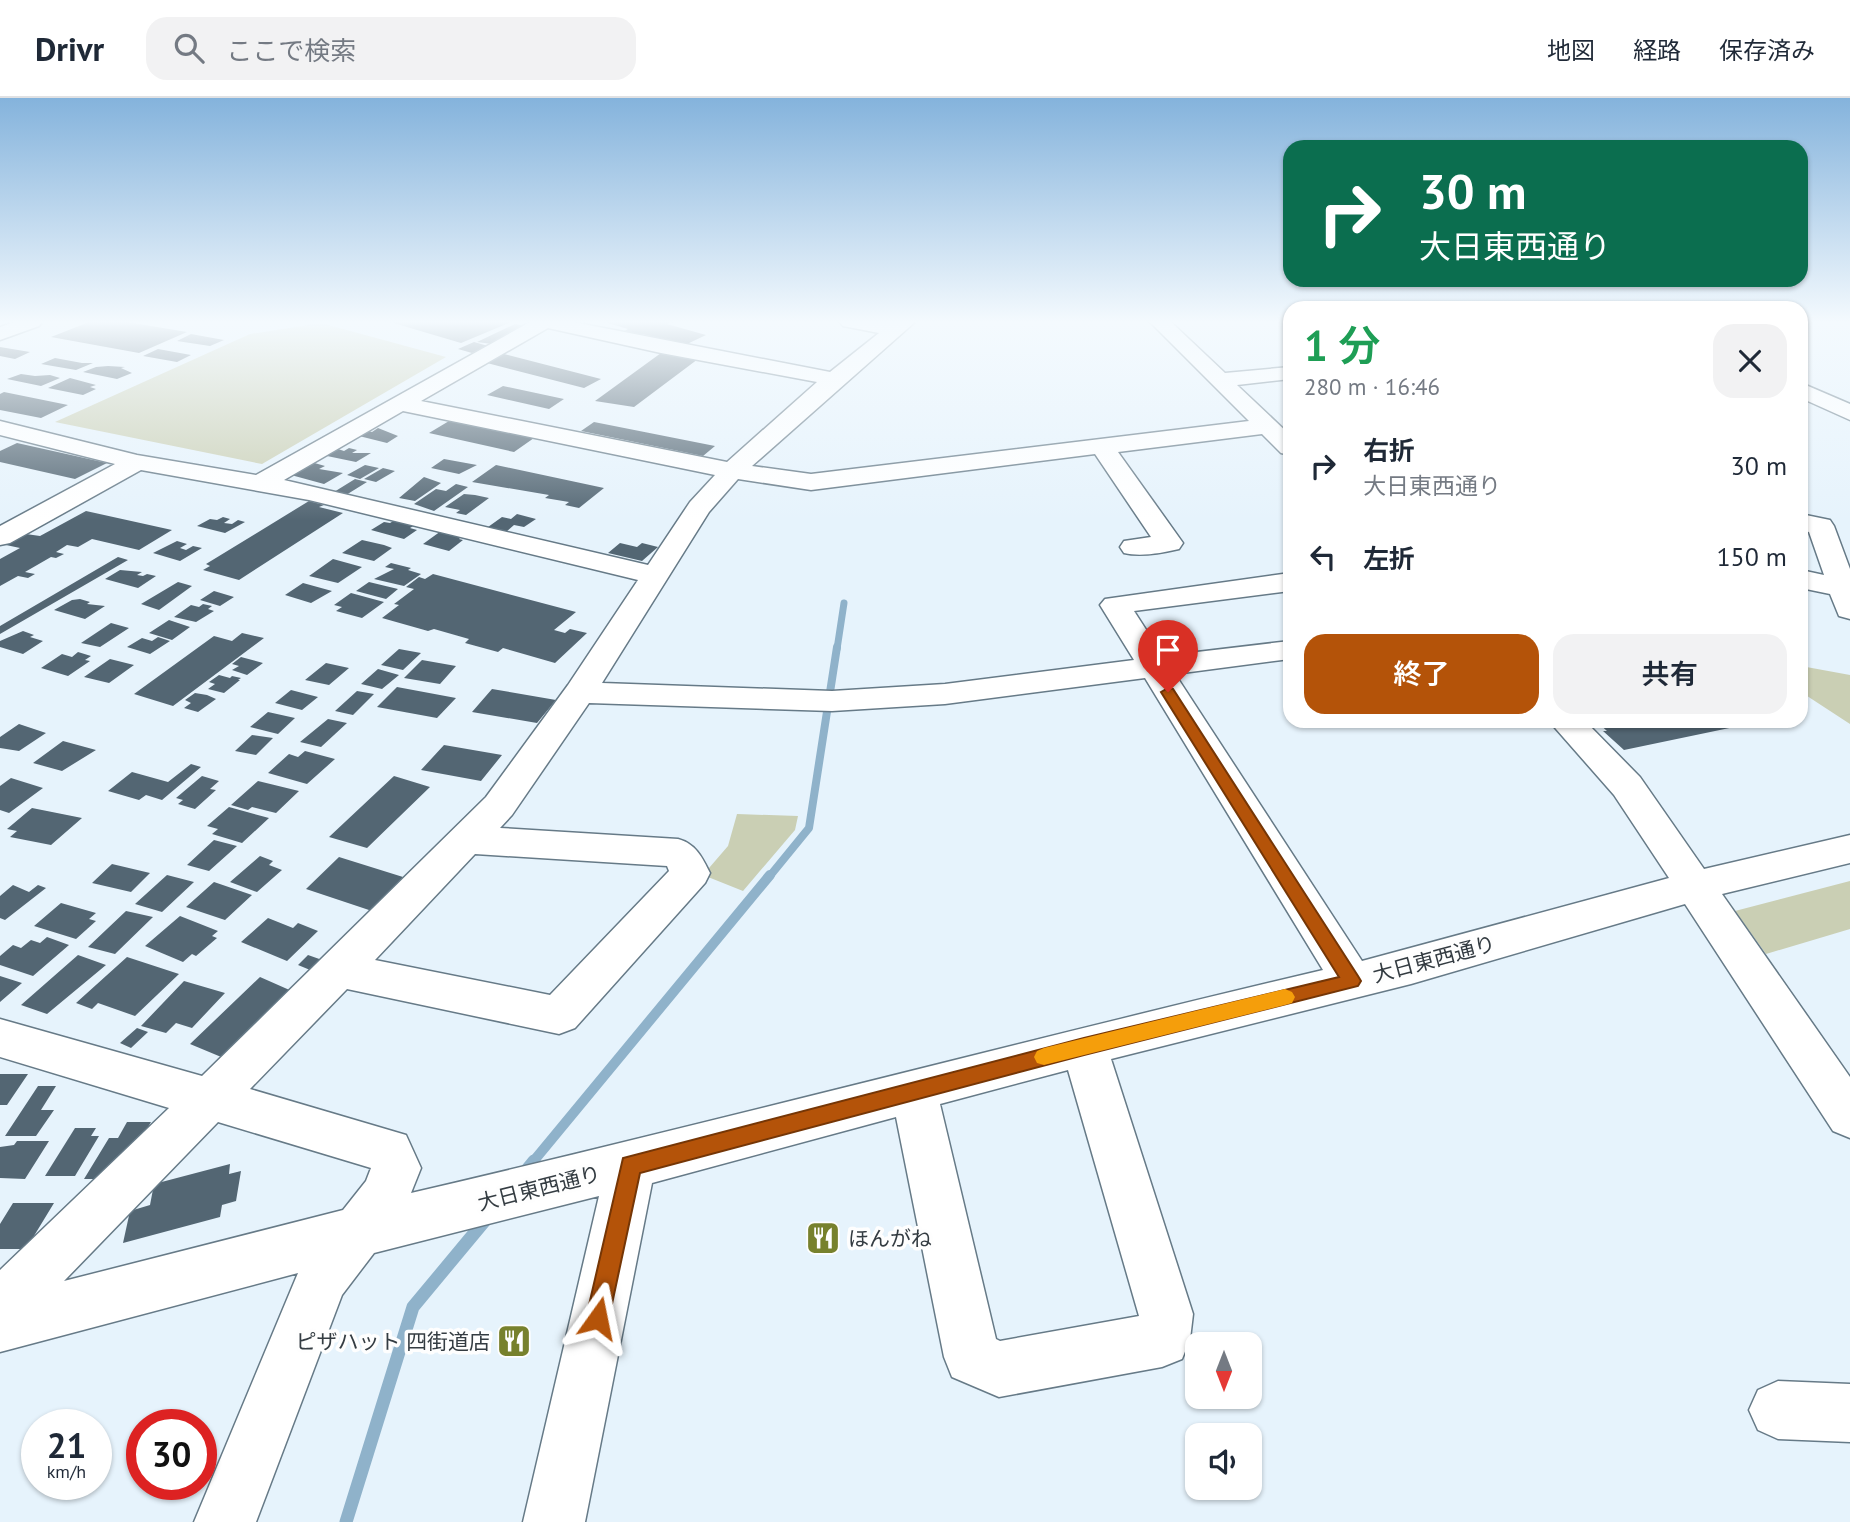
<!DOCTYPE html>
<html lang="ja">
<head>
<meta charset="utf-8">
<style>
  :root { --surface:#fff; --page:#f2f2f3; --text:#1f2937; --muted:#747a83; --line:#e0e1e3; --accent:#b45309 }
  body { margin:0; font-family:"PT Sans","Noto Sans JP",sans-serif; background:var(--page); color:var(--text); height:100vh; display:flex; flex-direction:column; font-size:26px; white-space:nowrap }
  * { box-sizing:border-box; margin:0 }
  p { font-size:23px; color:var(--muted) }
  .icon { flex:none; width:38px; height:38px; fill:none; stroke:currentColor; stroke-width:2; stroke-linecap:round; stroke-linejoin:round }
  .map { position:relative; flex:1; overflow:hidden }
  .drawer { position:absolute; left:1283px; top:203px; width:525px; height:427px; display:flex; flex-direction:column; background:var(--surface); border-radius:21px; box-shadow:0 2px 5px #0004 }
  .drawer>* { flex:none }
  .top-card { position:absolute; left:1283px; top:42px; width:525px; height:147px; border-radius:21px; box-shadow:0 2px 5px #0004; background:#0b6e4f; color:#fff; overflow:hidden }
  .needle { width:46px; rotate:180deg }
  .buttons { position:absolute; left:1185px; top:1234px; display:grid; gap:14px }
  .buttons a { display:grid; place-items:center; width:77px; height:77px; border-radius:14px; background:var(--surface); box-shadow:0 2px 5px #0004; font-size:35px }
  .speed { position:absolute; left:21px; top:1311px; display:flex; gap:14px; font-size:35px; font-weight:700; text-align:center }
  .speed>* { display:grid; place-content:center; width:91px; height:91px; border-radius:50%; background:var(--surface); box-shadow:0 2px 5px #0004; line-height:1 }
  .speed small { font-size:18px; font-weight:400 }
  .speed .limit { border:10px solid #d22; background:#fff; color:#111 }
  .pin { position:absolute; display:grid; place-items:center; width:60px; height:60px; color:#fff; margin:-72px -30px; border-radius:50% 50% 50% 0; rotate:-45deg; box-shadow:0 0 7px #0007 }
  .pin .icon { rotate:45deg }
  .me { position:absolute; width:77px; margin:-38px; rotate:12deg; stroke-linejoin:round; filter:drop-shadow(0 0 5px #0008) }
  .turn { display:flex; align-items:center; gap:24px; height:147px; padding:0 21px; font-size:32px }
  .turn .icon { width:91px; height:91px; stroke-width:2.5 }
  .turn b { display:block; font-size:49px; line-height:60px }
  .round { display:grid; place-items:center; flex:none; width:74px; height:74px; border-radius:21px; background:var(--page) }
  .headline { display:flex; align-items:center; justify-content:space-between; height:119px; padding:0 21px }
  h1 { font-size:42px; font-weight:600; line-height:52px; color:#1e9e55 }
  .action { display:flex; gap:14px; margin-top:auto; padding:14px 21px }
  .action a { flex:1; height:80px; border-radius:21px; background:var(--accent); color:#fff; font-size:28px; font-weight:600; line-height:80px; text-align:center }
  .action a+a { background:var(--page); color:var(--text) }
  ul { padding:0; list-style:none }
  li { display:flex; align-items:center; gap:21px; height:91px; padding:0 21px }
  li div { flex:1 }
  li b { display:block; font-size:26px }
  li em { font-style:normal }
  header { display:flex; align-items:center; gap:42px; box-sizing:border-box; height:98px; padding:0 35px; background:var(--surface); border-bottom:2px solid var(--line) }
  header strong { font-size:33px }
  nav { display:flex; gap:38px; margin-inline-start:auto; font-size:24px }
  .search { width:490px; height:63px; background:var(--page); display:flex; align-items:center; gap:18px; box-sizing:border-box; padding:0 24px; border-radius:21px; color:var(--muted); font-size:26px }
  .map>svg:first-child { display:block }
</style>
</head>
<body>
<header>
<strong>Drivr</strong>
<div class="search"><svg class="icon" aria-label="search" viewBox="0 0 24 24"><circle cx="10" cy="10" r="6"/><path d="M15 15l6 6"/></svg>ここで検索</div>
<nav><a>地図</a><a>経路</a><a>保存済み</a></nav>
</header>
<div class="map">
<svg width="1850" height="1424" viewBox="0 0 1850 1424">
  <rect width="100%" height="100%" fill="#e6f3fc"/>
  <!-- green -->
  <path fill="#cacfb4" d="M321,225l125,34 -184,107 -207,-42 195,-88z
    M1801,568l49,9v49l-49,-32z
    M737,716l61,2 -3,14 -52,61 -40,-16 25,-29z
    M1850,783v48l-84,25 -31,-43z"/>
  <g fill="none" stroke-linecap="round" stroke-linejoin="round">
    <!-- stream-far3 -->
    <path stroke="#8fb2ca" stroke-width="7" d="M837,551l7,-46"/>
    <!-- stream-far2 -->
    <path stroke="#8fb2ca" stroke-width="8" d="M769,779l40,-49 28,-181"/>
    <!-- stream-far1 -->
    <path stroke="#8fb2ca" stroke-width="10" d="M532,1065l238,-288"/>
    <!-- stream -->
    <path stroke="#8fb2ca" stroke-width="13" d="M525,1074l9,-11
      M346,1424l67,-215 74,-89"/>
  </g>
  <!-- building -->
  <path fill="#536673" d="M89,224h38l60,10 -48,21 -88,-16z
    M390,224h121l-50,21z
    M604,224h69l-6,2 39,11 -21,10 -43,-11 -6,3 -15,-4 7,-4z
    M515,226l11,2 -34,18 -15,-2z
    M191,236l33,6 -14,6 -33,-5z
    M474,244l14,4 -16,7 -14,-4z
    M0,249l30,5 -15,7 -15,-3z
    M158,251l33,6 -14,7 -34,-6z
    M661,255l37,6 -64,48 -39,-6z
    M504,256l97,25 -17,9 -97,-25z
    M55,260l27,5h11l-17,7 -35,-6z
    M108,268l17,1 -4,1 11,5 -15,6 -34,-7 13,-5z
    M21,276l14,2 15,-1 10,3 -19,8 -34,-7z
    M70,280l26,7 -6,2 6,2 -13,6 -35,-7z
    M503,288l61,13 -15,10 -62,-14z
    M4,294l64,13 -27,13 -41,-8v-16z
    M449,323l85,17 -20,14 -85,-19z
    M594,324l121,24 -12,10 -122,-25z
    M378,330l20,8 -11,7 -32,-8 10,-5 7,2z
    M17,345l90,20 -32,16 -75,-17v-11z
    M349,350l8,2 -5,3h19l-15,9 -29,-6 11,-7 6,2z
    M444,361l33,6 -18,9 -28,-6z
    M311,364l14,4 -6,3 24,4 -19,11 -33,-9z
    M365,367l14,3 -19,11 -13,-4z
    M496,367l108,23 -25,20 -14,-3 4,-3 -24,-4 4,-3 -77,-13z
    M383,370l12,3 -19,11 -12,-3z
    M424,379l17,6 -26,18 -16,-3z
    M355,381l12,3 -21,13 -12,-3z
    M456,386l12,3 -34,24 -20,-7 22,-15 10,2z
    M464,396l11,1 14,3 -23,17 -10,-2 4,-3 -15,-3z
    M309,403l15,4 -5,2 24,6 -104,67 -36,-10 7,-4 -4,-2z
    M86,413l86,19 -33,20 -47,-11 -14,8 -11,-2 -11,7 8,2 -8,4 -5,-1 -26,15 10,2 -7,4 -10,-2 -18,10v-27l20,-11 -14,-3 20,-11 14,2z
    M517,416l19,5 -12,8 -10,-2 -8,7 -18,-5 14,-10 9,2z
    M223,419l7,2 -6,4 8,1 6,-4 7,2 -20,11 -28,-7 13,-7 7,1z
    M395,422l20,5 -5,3 7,2 -13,9 -33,-9 13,-8 6,1z
    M441,433l21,5 -3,3 4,1 -14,11 -26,-7z
    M362,442l22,5 8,3 -18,13 -32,-8z
    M177,443l10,3 -7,4 6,2 7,-4 9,2 -22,13 -27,-8z
    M620,445l17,4 5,-4 16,4 -16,14 -34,-8z
    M118,459l10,3 -128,74v-8z
    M333,461l29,8 -24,16 -29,-7z
    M391,465l20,5 -3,2 13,4 -17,12 -30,-7 20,-10 -9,-2z
    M120,472l22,2 -5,3 6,1 4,-2 9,2 -18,12 -33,-9z
    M433,476l143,38 -22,18 11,3 5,-4 17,4 -32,30 -52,-15 -5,4 -33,-9 4,-4 -35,-10 -6,2 -46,-13 17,-13 -5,-1 20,-15 -8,-2 13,-10 6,2z
    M178,484l14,4 -33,24 -18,-6z
    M369,484l29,7 -12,10 -30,-8z
    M303,485l29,8 -21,12 -26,-8z
    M214,493l20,6 -14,9 -20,-6z
    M351,495l33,9 -22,16 -26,-7 6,-4 -8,-2z
    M80,501l10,3 -3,2 18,2 -20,13 -31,-9 18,-10z
    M203,506l9,2 -4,3 6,2 -18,11 -22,-5 17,-12 8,2z
    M169,522l21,7 -18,13 -23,-7z
    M111,525l18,5 -29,19 -19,-4z
    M23,533l11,4 -4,2 13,4 -20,13 -23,-7v-6z
    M242,535l22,5 -91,68 -39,-12 80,-58 18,5z
    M158,539l12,4 -20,13 -23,-7 15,-9 10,3z
    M399,551l22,4 -18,17 -22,-5z
    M78,554l13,4 -6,4 5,1 -22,15 -27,-8 21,-14 10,3z
    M241,559l22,6 -16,12 -15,-5 7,-4 -7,-2z
    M110,561l24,6 -25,18 -25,-6z
    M422,562l34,6 -16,18 -36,-6z
    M326,565l23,5 -20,17 -24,-5z
    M378,571l21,6 -17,14 -21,-5z
    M219,577l11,3 2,-2 9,2 -3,2h2l-16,13 -16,-4 7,-5 -6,-2z
    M397,589l59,11 -19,20 -60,-11z
    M492,591l64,11 -19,23 -65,-11z
    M291,592l27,7 -16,13 -27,-7z
    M357,593l17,3 -21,21 -18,-4z
    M195,595l12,2 9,4 -18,13 -14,-4 7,-5 -6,-3z
    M268,614l27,6 -17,16 -28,-7z
    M328,621l19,4 -26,24 -21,-5z
    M1596,623h136l7,5 -115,24 -21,-19h4z
    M19,626l27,9 -27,18 -19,-3v-11z
    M252,637l21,3 -17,17 -21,-4z
    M63,643l33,9 -34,21 -29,-8z
    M444,647l58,10 -21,26 -60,-11z
    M305,653l30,8 -28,25 -39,-11 21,-19 9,3z
    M191,666l10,3 -39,33 -16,-5 -7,5 -31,-9 24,-19 36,10z
    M202,678l17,5 -9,8 6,1 -21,19 -17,-5 5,-4 -7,-2z
    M394,678l36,11 -63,61 -38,-11z
    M11,680l32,10 -34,25 -9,-3v-24z
    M258,683l41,10 -23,22 -24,-6 -4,3 -17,-5z
    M229,709l40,11 -27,25 -30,-9 6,-5 -11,-3z
    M32,710l50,10 -31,27 -41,-8 7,-6 -10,-2z
    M214,742l23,6 -28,25 -22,-6z
    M260,758l13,5 -4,4 13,5 -25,22 -27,-10z
    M339,759l64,20 -31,34 -66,-22z
    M112,766l38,9 -19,19 -39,-9z
    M167,777l27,7 -32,30 -27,-8z
    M214,784l38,13 -27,25 -39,-13z
    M13,787l16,7 9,-7 8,3 -41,32 -5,-2v-22z
    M61,805l35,10 -7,6 7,2 -20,18 -42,-13z
    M126,813l27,6 -38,37 -27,-7z
    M180,818l38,15 -6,5 5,2 -21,18 -4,-2 -9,8 -38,-16z
    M268,820l25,10 5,-5 20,8 -31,30 -46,-19z
    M47,839l22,8 -36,31 -33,-11v-9l13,-11 8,3 10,-8 9,3z
    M78,857l28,10 -59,49 -26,-9z
    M308,857l17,6 -10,11 -17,-7z
    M127,859l52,17 -44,42 -37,-13 -6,6 -16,-6z
    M0,878l22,7 -22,19z
    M260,879l34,15 -68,67 -36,-15z
    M184,883l41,12 -33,35 -16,-5 -10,10 -25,-7z
    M137,930l11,4 -17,16 -11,-5z
    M0,976h28l-21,31h-7z
    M38,988h18l-15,24h13l-18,26h-31z
    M127,1024h24l-21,36 -21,21h-25l25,-41h9z
    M75,1030h21l-5,8h8l-24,40h-30z
    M17,1043h32l-24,38 -25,-1v-31l14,-2z
    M230,1066l-1,10 12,-3 -5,30 -14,4 -2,12 -97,26 7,-32 20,-6 4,-21z
    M13,1105h41l-28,46h-26v-25z"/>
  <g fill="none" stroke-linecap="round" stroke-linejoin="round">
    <!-- minor casing -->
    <g stroke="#667a87" stroke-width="3">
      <path id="minor" d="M15,224h27l-3,4 -39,14v-13z
        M530,224h43l257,50 49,-39 -36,-7 -3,-4h75l-163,144 59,8 438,-53 -99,-99h21l54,51 65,-6v12l-53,6 53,50v20l-9,-2 -19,-19 -144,18 65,91 -4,6c-17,4 -38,8 -55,4l-4,-6 4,-6 27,-4 -56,-83 -284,36 -73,-11 -29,33 -107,171 230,8 113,-7 189,-24 -34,-55 5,-6 185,-26v18l-156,20 29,45 127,-15v18l-115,15 187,287 307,-83 -55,-83 -65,-74h36l55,56 64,92 146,-34v28l-128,31 128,183v61l-17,-7 -148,-227 -274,80 -300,75 82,255 -3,25 -8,20 -20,8 -163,30 -47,-20 -8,-20 -48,-240 -244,66 -67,339h-62l76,-326 -225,57 -32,42 -86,227h-62l104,-249 -298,79v-82l169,-162 -169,-51v-38l202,57 284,-279 82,-112 70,-105 -329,-80 -168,-30 -131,73 -10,2v-19l115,-62 -115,-29v-14l137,34 119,20zM548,230l113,25 156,29 -90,80 -306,-61zM403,313l312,64 -25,27 -42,63 -364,-85zM1145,580l178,292c-305,72 -607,152 -912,223l10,-25 -15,-33 -156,-46 97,-100 212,45 16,-6 130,-145 5,-10c-8,-16 -14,-29 -32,-34l-178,-11 12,-13 77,-112 243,8 113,-7zM475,756l192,12 2,5 -119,124 -175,-35zM1068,972l71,246 -139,25 -4,-2 -56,-235zM218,1024l153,46 -5,13 -23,29 -279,71z
        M1801,285l49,21v16l-49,-22z
        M1801,416l29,6 4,6 16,43v50l-11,-3 -9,-22 -29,-6v-18l23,5 -15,-43 -8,-2z
        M1778,1283l72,3v58l-72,-3 -20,-9 -9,-20 9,-20z"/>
    </g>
    <!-- minor -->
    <use href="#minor" fill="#fff" fill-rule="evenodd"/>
  </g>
  <!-- sky -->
  <linearGradient id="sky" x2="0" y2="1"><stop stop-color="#84b3dc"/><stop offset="0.53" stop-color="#f4fafe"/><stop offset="1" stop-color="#f4fafe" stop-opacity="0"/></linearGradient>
  <rect width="1850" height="423" fill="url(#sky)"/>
  <!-- route -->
  <path fill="#b45309" stroke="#753606" stroke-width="2" d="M1168,590l5,1 185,287 3,5 -3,5 -274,69 -444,118 -31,145 -3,9 -8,3 -9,-3 -3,-9 37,-160 461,-120 255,-61 -178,-285z"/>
  <!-- slow -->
  <path fill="#f59e0b" d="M1285,891l7,3 3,5 -3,6 -7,2 -241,60 -7,-2 -3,-6 3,-6 7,-3z"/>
  <!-- icons -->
  <defs>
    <g id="restaurant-square" transform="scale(1.75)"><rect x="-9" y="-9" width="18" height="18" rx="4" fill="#77812d" stroke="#fefefe"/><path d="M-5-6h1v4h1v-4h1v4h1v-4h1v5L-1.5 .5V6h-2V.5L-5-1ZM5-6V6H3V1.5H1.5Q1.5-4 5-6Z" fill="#fff"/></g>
  </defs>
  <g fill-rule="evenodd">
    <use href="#restaurant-square" x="823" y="1140"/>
    <use href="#restaurant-square" x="514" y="1243"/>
  </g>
  <g text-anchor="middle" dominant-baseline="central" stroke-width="7" stroke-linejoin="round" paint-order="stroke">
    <!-- near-street labels -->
    <g font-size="21" fill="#343c42" stroke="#fefefe">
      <text transform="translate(1434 861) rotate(-15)">大日東西通り</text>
      <text transform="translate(539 1090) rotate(-14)">大日東西通り</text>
    </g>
    <!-- near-poi labels -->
    <g font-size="21" fill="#343c42" stroke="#fefefe" text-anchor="start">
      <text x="848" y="1140">ほんがね</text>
      <text x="490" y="1243" text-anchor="end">ピザハット 四街道店</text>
    </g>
  </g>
</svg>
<div class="buttons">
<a><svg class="needle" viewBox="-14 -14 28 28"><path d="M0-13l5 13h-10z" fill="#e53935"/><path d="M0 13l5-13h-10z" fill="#747a83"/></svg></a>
<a><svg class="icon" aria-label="sound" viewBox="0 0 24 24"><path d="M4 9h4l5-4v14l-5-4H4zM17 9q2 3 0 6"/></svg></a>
</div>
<div class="speed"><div>21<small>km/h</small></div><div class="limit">30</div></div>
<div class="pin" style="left:1168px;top:594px;background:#d93025"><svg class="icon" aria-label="arrive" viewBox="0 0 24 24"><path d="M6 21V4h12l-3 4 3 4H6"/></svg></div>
<svg class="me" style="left:598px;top:1220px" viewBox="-20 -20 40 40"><path d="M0-17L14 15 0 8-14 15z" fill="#b45309" stroke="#fff" stroke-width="4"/></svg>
<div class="top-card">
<div class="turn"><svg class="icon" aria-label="right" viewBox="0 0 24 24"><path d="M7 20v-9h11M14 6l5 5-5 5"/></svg><div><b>30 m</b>大日東西通り</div></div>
</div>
<section class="drawer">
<div class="headline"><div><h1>1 分</h1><p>280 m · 16:46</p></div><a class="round"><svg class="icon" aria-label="close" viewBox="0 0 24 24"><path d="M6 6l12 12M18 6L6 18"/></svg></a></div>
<ul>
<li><svg class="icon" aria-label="right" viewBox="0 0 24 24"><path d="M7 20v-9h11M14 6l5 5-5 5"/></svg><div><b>右折</b><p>大日東西通り</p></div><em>30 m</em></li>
<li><svg class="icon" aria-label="left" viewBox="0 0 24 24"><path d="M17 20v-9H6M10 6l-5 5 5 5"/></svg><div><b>左折</b></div><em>150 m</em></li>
</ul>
<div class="action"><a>終了</a><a>共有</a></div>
</section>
</div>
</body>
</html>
